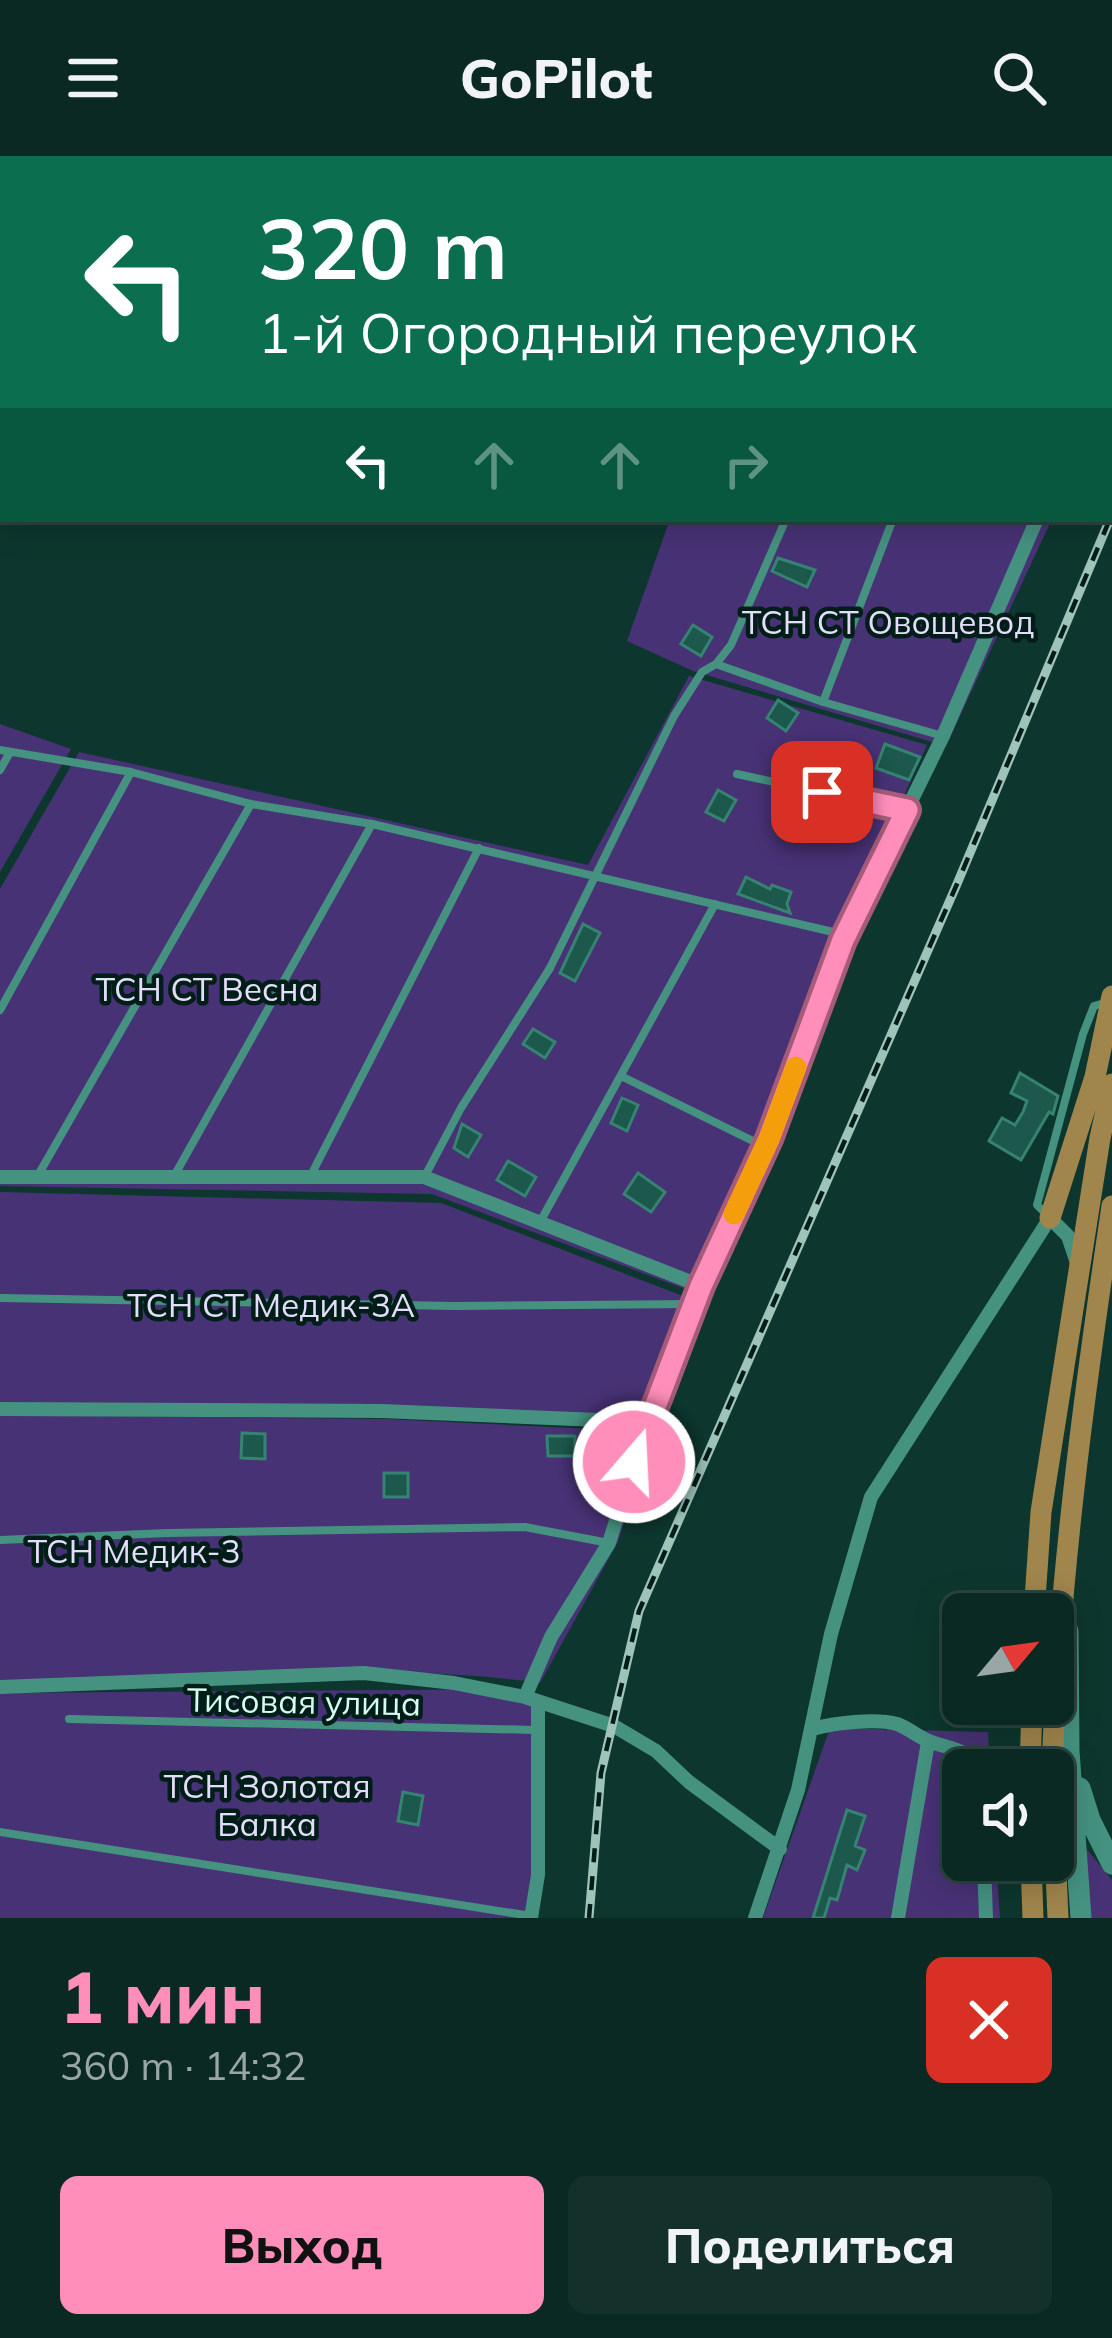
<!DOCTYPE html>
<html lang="ru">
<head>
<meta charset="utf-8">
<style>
  :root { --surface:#0a2922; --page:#13312a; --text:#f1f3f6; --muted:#99a6a5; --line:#2a4540; --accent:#ff8eba }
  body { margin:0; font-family:Mulish,sans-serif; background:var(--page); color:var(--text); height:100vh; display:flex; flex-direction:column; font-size:45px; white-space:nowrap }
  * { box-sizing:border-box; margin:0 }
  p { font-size:39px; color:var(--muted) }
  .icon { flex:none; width:66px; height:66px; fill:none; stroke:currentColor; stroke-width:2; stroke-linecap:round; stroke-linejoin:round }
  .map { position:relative; height:1762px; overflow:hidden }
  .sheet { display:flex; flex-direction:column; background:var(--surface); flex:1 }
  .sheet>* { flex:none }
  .hud { position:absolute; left:0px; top:0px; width:1113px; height:366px; box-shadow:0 6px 30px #0003,0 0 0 3px var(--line); background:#0b6e4f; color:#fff; overflow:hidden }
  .needle { width:78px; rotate:61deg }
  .tools { position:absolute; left:942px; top:1437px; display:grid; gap:24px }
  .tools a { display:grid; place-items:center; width:132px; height:132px; border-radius:18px; background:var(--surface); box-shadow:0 6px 30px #0003,0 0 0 3px var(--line); font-size:60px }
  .pin { position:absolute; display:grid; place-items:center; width:102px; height:102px; color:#fff; margin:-51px; border-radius:24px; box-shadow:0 6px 18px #0006 }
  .me { position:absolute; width:132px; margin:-66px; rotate:19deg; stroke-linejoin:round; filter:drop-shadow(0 0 9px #0008) }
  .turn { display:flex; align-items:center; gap:42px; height:252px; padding:0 60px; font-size:54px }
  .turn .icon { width:156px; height:156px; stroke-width:2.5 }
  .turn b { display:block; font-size:84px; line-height:102px }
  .lanes { display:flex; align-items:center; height:114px; padding:0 60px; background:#0003; justify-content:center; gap:60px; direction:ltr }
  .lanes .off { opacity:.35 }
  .round { display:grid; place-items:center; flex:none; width:126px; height:126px; border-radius:18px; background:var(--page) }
  .head { display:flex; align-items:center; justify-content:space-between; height:204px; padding:0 60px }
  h1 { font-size:72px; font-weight:800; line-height:90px; color:var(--accent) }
  .primary-button { display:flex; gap:24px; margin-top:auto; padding:24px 60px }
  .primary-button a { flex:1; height:138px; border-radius:18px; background:var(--accent); color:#111; font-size:48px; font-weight:800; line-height:138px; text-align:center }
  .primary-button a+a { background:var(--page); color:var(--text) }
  header { display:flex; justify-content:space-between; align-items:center; height:156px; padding:0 60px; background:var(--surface); font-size:54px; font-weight:800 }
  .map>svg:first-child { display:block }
</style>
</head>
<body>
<header><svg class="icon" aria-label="menu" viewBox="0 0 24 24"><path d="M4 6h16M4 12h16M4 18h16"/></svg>GoPilot<svg class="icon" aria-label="search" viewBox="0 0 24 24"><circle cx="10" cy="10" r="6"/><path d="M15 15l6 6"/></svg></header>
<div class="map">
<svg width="1112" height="1762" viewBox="0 0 1112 1762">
  <rect width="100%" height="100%" fill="#0d372e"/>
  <!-- green -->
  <path fill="#483276" d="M811,0h301l-2,229v-226h-300z
    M670,363h382l-106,227 -253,-75 -66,-30z
    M689,520l238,69 -93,204 -77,205 -64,138 -261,-98 -432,-8v-297l79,-137 509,113z
    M0,568l71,25 -71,123z
    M0,1036l441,11 260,100 -47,119 -654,-19z
    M0,1259l386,4 266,13 -34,110 -78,141c-172,-24 -366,-3 -540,4z
    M535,1533l-4,229h-531v-225z
    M830,1572l158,4 2,38h-27v90h33l4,58h-237z
    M1081,1686l31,38v38h-24z"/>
  <!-- building -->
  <path fill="#1c584b" stroke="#358371" stroke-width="3" d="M778,402l37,12 -8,17 -35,-16z
    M693,469l19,12 -11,19 -20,-12z
    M778,544l20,13 -12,18 -19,-13z
    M885,588l35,13 -11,23 -33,-12z
    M718,634l18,10 -12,21 -18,-9z
    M746,721l24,12 2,-4 19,7 -4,12 3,9 -52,-19z
    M583,768l17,9 -25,48 -15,-8z
    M533,873l22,13 -10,16 -22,-14z
    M1020,917l38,23 -5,18 -4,-2 -28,48 -32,-19 13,-23 13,7 8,-13 4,-11 -16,-8z
    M622,942l16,7 -11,26 -16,-8z
    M462,968l19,11 -13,22 -14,-9z
    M508,1005l28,16 -11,19 -28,-16z
    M638,1017l27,19 -14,20 -27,-18z
    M242,1277l23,1v25l-24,-1z
    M547,1280h28v20h-27z
    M384,1317h24v24h-24z
    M403,1636l20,4 -5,29 -20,-4z
    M847,1654l18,6 -10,30 10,4 -8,20 -10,-5 -10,35 -7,-2 -6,20h-11z"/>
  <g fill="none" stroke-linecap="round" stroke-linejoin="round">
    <!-- service -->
    <path stroke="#459280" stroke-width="8" d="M926,3l1,-3
      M1035,3l1,-3
      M1110,23l2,-1
      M716,508l107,38 120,34
      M823,546l70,-183
      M0,594l131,22 120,32 121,20 474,111
      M0,614l9,-16
      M737,618l168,36
      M0,854l131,-238
      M621,920l144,71
      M425,1020l36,-68 89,-140 124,-252 28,-44 14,-8 15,-19 55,-126
      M37,1021l214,-373
      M310,1021l169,-329
      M173,1022l199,-354
      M1046,1058l-9,-9 46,-171 11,-28 10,-3
      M539,1068l176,-320
      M0,1142l455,8 239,-2
      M0,1384l168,-7 357,-6 84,16
      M69,1563l467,11
      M0,1676l531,84"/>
    <!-- minor -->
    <path stroke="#459280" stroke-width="14" d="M1110,193l2,-5
      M0,1021h424l277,109
      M0,1253l381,2 266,11
      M0,1531l364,-14 90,10 71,14 89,29 42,25 33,31 91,67
      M525,1541l26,-60 58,-94 38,-121 54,-136 68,-147 74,-199 100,-204 94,-217
      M812,1573c22,-6 64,-11 85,-5 12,4 22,14 34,18 20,7 38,7 47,28
      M984,1704l2,58
      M531,1762l7,-43v-173
      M755,1762l43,-128 33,-156 40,-137 179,-279 18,18 9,27
      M898,1762l30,-176"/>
    <!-- secondary -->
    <path stroke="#459280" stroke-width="21" d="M1068,1475l1,120 12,167
      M1080,1632l10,32 22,44"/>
    <!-- primary -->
    <path stroke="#a0854c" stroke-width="21" d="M1050,1062l45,-141 17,-81
      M1034,1458l7,-102 59,-374 12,-54
      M1030,1614l2,-66
      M1052,1614c7,-190 32,-376 60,-564
      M1053,1646l5,116
      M1031,1704l2,58"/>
    <!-- rail casing -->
    <g stroke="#9ec4ba" stroke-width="9">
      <path id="rail" d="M589,1762l12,-145 38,-162 318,-727 155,-370"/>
    </g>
    <!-- rail -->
    <use href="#rail" stroke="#001d17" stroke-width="4.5" stroke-dasharray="14" stroke-linecap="butt"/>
  </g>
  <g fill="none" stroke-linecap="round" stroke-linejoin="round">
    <!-- route casing -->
    <g stroke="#a65c79" stroke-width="30">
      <path id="route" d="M634,1306l67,-176 68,-147 74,-199 64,-130 -85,-18"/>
    </g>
    <!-- route -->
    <use href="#route" stroke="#ff8eba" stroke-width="21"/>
    <!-- slow -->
    <path stroke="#f59e0b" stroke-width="21" d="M734,1058l35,-75 27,-72"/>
  </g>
  <g text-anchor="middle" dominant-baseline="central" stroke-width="9" stroke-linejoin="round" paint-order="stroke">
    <!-- park labels -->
    <g font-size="33" fill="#e3ddfa" stroke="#001d17">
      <text x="888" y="465">ТСН СТ Овощевод</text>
      <text x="207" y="832">ТСН СТ Весна</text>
      <text x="271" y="1148">ТСН СТ Медик-3А</text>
      <text x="134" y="1394">ТСН Медик-3</text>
      <text x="267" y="1629">ТСН Золотая<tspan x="267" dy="38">Балка</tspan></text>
    </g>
    <!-- street labels -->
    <g font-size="33" fill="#d6fbf0" stroke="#001d17">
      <text transform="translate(304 1545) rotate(1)">Тисовая улица</text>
    </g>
  </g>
</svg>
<div class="tools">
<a><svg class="needle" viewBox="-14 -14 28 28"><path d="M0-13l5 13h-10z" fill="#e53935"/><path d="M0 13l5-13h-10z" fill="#99a6a5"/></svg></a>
<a><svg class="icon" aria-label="sound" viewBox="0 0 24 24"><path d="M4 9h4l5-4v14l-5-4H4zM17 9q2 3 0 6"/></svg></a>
</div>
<div class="pin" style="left:822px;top:636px;background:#d93025"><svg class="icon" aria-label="arrive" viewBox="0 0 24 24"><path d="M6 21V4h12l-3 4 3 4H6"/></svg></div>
<svg class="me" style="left:634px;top:1306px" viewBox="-20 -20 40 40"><circle r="17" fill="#ff8eba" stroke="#fff" stroke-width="3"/><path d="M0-11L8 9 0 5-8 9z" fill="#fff"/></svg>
<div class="hud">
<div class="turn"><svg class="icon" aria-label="left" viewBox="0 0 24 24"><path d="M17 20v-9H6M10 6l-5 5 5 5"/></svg><div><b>320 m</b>1-й Огородный переулок</div></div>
<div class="lanes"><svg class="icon" aria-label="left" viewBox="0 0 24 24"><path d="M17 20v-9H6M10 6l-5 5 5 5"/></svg><svg class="icon off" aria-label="ahead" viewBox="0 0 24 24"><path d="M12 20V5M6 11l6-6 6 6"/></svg><svg class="icon off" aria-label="ahead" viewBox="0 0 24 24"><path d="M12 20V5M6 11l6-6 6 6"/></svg><svg class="icon off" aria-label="right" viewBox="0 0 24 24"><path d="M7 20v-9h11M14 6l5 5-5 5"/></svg></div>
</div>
</div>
<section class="sheet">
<div class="head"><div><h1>1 мин</h1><p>360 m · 14:32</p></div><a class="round" style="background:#d93025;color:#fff"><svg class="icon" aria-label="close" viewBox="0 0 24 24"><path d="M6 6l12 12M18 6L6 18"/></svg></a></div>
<div class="primary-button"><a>Выход</a><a>Поделиться</a></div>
</section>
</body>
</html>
